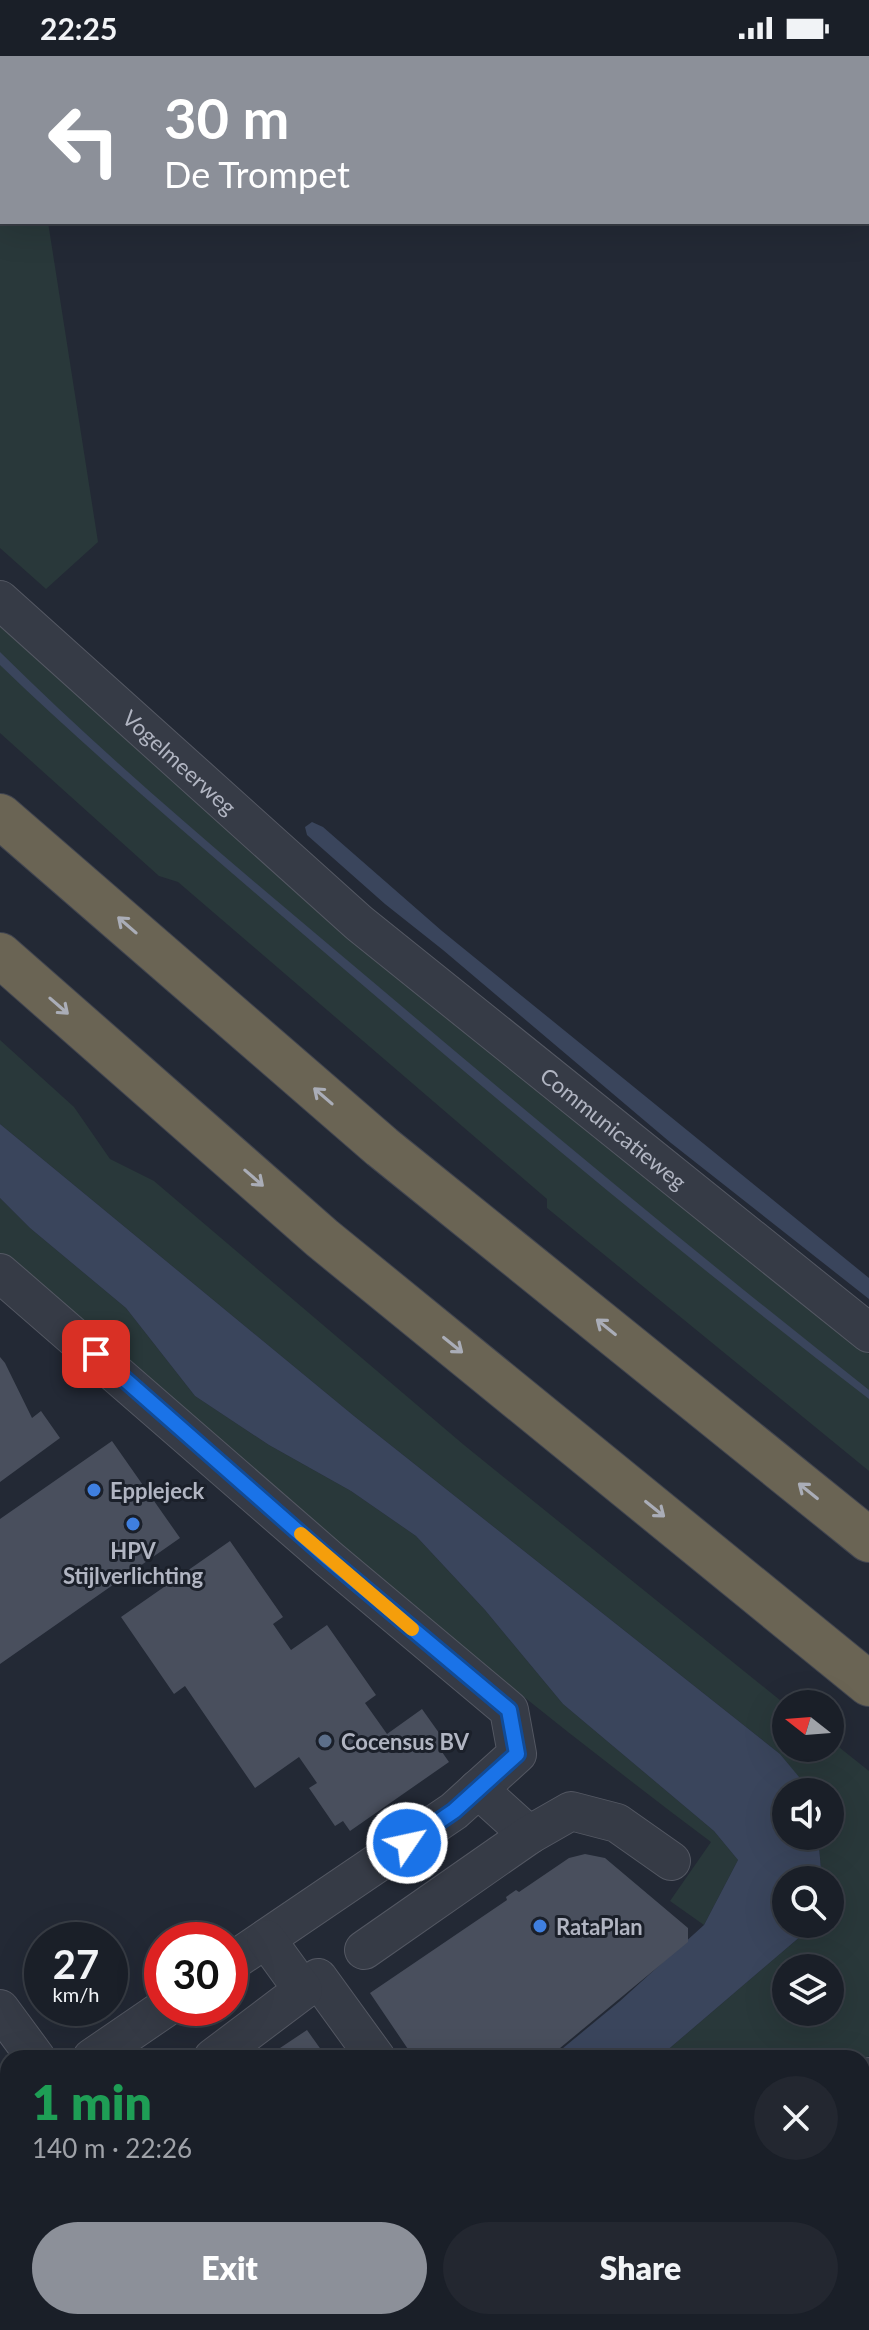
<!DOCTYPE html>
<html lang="en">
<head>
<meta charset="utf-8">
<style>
  :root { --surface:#1a1f28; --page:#232730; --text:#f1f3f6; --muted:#9fa2a8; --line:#383d45; --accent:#8c9099 }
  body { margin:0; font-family:Lato,sans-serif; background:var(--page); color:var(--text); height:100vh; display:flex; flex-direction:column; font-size:30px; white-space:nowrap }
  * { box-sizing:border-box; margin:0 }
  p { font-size:26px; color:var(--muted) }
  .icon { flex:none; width:44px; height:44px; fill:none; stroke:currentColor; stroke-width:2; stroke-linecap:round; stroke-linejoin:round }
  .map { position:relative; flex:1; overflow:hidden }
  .details { position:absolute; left:0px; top:1994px; width:870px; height:280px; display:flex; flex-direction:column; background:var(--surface); border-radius:24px 24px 0 0; box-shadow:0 8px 32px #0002,0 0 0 2px var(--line) }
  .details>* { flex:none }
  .banner { position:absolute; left:0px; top:0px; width:870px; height:168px; box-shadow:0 8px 32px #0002,0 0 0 2px var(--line); background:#8c9099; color:#fff; overflow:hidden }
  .needle { width:52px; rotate:287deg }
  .buttons { position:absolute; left:772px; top:1634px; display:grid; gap:16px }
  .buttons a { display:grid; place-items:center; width:72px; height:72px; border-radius:50%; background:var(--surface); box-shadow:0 8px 32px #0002,0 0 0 2px var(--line); font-size:40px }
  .speed { position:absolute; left:24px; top:1866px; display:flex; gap:16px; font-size:40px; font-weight:700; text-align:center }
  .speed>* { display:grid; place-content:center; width:104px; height:104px; border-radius:50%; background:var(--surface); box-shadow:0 8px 32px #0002,0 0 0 2px var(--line); line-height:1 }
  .speed small { font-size:20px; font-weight:400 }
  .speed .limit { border:12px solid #d22; background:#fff; color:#111 }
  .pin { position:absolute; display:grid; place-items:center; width:68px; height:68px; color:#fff; margin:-34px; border-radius:16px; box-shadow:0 4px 12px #0006 }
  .me { position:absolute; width:88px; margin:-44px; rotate:56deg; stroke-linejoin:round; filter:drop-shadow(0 0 6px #0008) }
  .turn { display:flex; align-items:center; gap:28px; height:168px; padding:0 32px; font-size:36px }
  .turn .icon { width:104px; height:104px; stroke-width:2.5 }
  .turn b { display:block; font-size:56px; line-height:68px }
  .round { display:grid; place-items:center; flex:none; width:84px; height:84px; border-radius:42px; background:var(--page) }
  .summary { display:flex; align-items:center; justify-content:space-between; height:136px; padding:0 32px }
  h1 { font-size:48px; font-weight:800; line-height:60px; color:#1e9e55 }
  .cta { display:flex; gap:16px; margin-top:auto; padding:16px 32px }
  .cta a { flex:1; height:92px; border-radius:48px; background:var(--accent); color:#fff; font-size:32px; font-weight:800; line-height:92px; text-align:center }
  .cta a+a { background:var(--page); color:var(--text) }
  .status { display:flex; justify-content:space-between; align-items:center; height:56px; padding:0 40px; background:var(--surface); direction:ltr }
  .status svg { height:22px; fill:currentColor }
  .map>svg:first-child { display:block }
</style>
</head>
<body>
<div class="status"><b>22:25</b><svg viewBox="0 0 49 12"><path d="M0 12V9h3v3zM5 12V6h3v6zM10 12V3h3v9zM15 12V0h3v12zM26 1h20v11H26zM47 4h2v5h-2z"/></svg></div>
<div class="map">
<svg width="869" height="2274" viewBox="0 0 869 2274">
  <rect width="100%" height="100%" fill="#232935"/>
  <!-- green -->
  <path fill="#29383a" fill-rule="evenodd" d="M0,0l22,2h-20v164h46l50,320 -52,47 -46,-41z
    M0,555l351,321 518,422v117l-322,-263v-9l-369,-317 -19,-6 -159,-143z
    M0,984l74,67 36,52 44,22 310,264 322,260v43h44v-8l39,31v285l-7,4v-2h-212l14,-5 144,-123 3,-6h19v-44h-8l-4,-44h12v-44h-20l-30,-38 -426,-338 -354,-292zM786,1912h44v44h-44z
    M0,1142l30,30 96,80 69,88 74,49 82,46 65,45 69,74 78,94 151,127 24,29 -34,65 -34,-24 41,-59c-245,-184 -478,-384 -711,-582z
    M252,2266h208l-12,8h-190z
    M587,2266h109l-20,8h-101z"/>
  <!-- water -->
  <path fill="#3a455c" d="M0,596c120,119 250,226 379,335 162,137 324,272 490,403v9c-189,-145 -371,-298 -552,-453 -107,-92 -215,-183 -317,-281z
    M312,766l11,5 119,104 427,347v21l-198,-156 -228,-193 -58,-46 -78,-69 -2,-8z
    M0,1068l354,292 426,338 29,35 1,3h-24v44h32l4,44h-36v44h25l-3,6 -144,123 -14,5h-99l69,-57 84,-76 34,-65 -24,-29 -151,-127 -78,-94 -69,-74 -65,-45 -82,-46 -74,-49 -69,-88 -96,-80 -30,-30z"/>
  <!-- building -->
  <path fill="#494f5d" d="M0,1301l5,6 27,55 9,-7 19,27 -60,44z
    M112,1385l68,97 -180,126v-145z
    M230,1485l53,76 -10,7 18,26 36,-25 49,70 -11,8 22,31 35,-25 27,38 -7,5 7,10 -99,69 -7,-10 -8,5 -26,-38 8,-5 -18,-26 -44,31 -70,-102 -11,8 -53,-77z
    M585,1798l20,4 83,70v14l-140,116h-134l-44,-65 137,-93 -1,-3 10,-7 3,2 50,-34z
    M307,1974l20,28h-62z
    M8,2175v91h114l6,8h-128v-94z"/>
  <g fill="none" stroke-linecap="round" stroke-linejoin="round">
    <!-- minor casing -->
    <g stroke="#545863" stroke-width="40">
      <g id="minor">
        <path id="s1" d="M0,544l359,323 510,410"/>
        <path d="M0,1217l329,286 180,151 8,44 -63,57 -224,152"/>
        <path d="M478,1733l51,46"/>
        <path d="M364,1894l165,-115 42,-24 46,12 54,38"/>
        <path d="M303,1934l15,-12 58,80"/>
        <path d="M0,1953l36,49"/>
        <path d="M92,2002l73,-50"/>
        <path d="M213,2002l90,-68 -37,-51"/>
        <path d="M862,2025l7,-4"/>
        <path d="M0,2066l8,-6"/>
        <path d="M211,2266l5,8"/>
        <path d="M478,2274l12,-8"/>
      </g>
    </g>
    <!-- highway casing -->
    <g stroke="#414550" stroke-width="46">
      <path id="highway" d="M0,760l382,331 487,393
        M0,899l322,283 547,446"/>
    </g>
    <!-- minor -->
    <use href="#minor" stroke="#363b46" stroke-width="38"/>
    <!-- highway -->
    <use href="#highway" stroke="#6a6454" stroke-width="44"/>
  </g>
  <!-- one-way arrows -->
  <defs><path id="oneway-shaft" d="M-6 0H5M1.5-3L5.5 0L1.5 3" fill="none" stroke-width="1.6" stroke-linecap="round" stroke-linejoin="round" transform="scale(2)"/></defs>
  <g stroke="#aaadb7">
    <use href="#oneway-shaft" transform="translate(127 869) rotate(-139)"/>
    <use href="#oneway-shaft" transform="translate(59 950) rotate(41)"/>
    <use href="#oneway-shaft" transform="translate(323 1040) rotate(-139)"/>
    <use href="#oneway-shaft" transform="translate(254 1122) rotate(41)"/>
    <use href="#oneway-shaft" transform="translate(606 1271) rotate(-141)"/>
    <use href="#oneway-shaft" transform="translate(453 1289) rotate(39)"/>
    <use href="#oneway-shaft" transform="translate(808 1435) rotate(-141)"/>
    <use href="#oneway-shaft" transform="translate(655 1453) rotate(39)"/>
  </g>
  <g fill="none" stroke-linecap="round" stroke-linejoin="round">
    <!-- route casing -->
    <g stroke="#114b97" stroke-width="20">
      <path id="route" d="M96,1298l233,205 180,151 8,44 -63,57 -47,32"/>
    </g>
    <!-- route -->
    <use href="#route" stroke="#1a73e8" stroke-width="14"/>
    <!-- slow -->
    <path stroke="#f59e0b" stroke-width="14" d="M301,1478l111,95"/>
  </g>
  <!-- markers -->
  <g fill="#3f7fe0" stroke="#1b202a" stroke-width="3">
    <circle cx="94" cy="1434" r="8"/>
    <circle cx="133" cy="1468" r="8"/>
    <circle cx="540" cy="1870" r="8"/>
  </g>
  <circle fill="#5c6f8a" stroke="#1b202a" stroke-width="3" cx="325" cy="1685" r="8"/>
  <g text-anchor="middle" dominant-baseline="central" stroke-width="6" stroke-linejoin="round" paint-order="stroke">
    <!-- street labels -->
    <g font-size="22" fill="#b1b5c2" stroke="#1b202a">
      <text stroke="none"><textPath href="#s1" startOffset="242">Vogelmeerweg</textPath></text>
      <text stroke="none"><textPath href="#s1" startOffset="810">Communicatieweg</textPath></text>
    </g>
    <!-- poi labels -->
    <g font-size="22" font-weight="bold" fill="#b1b5c2" stroke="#1b202a" text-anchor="start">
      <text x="110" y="1434">Epplejeck</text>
      <text x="133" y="1494" text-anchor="middle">HPV<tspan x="133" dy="25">Stijlverlichting</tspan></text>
      <text x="341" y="1685">Cocensus BV</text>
      <text x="556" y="1870">RataPlan</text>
    </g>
  </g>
</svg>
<div class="buttons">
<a><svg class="needle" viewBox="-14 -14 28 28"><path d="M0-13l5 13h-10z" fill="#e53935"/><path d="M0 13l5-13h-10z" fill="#9fa2a8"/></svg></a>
<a><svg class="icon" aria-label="sound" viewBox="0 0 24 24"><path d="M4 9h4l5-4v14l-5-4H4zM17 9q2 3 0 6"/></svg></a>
<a><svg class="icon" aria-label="search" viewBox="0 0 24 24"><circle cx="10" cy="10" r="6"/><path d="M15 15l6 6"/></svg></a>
<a><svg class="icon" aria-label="layers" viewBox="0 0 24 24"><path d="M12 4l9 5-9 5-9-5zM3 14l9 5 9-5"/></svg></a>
</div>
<div class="speed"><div>27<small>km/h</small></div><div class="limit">30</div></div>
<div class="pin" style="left:96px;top:1298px;background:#d93025"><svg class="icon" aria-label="arrive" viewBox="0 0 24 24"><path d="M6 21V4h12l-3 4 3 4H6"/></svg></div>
<svg class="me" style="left:407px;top:1787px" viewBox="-20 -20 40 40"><circle r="17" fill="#1a73e8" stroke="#fff" stroke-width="3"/><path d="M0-11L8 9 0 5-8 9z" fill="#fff"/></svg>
<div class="banner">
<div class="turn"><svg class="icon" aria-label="left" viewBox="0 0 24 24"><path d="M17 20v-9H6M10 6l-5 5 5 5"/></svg><div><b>30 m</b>De Trompet</div></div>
</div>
<section class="details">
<div class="summary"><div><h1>1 min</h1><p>140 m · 22:26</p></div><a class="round"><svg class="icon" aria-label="close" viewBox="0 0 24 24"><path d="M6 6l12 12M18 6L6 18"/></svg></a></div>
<div class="cta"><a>Exit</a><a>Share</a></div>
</section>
</div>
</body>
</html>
